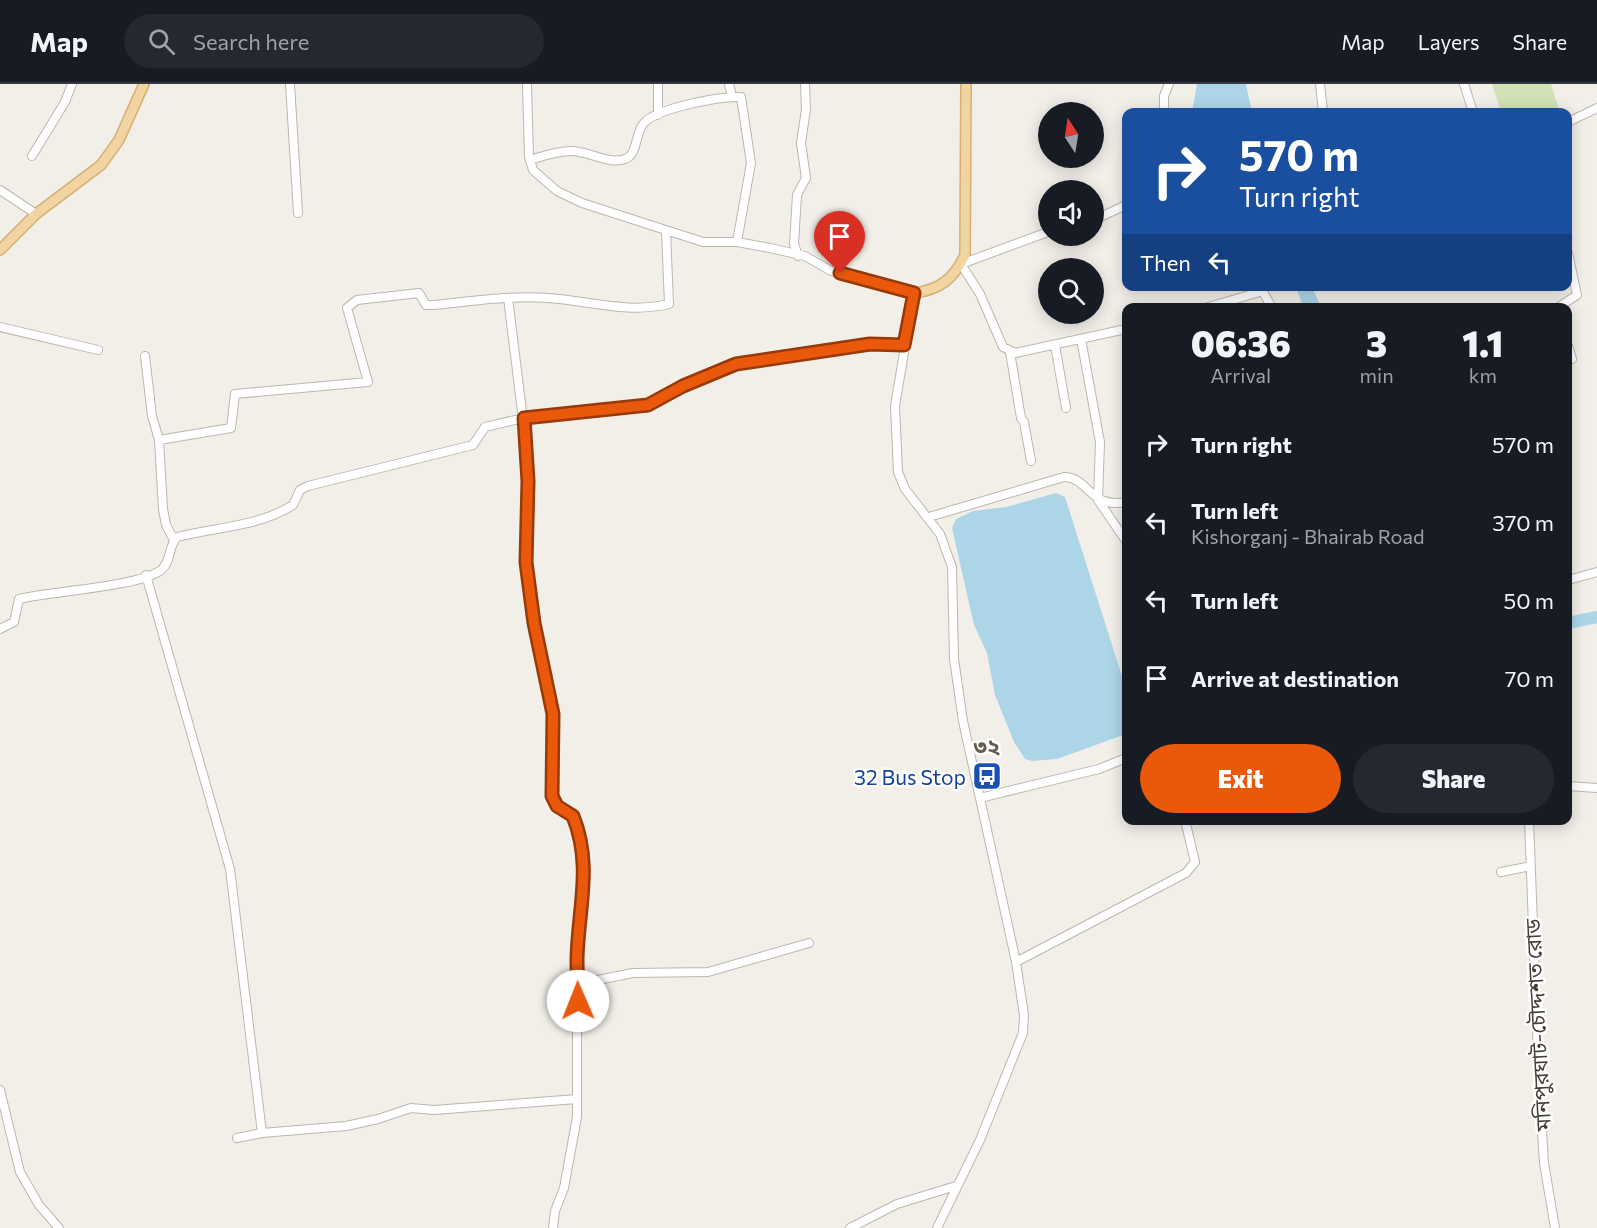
<!DOCTYPE html>
<html lang="en">
<head>
<meta charset="utf-8">
<style>
  :root { --surface:#171b24; --page:#242831; --text:#f1f3f6; --muted:#9ea1a6; --line:#363941; --accent:#ea580c }
  body { margin:0; font-family:Commissioner,"Noto Sans Bengali",sans-serif; background:var(--page); color:var(--text); height:100vh; display:flex; flex-direction:column; font-size:22px; white-space:nowrap }
  * { box-sizing:border-box; margin:0 }
  p { font-size:20px; color:var(--muted) }
  .icon { flex:none; width:33px; height:33px; fill:none; stroke:currentColor; stroke-width:2; stroke-linecap:round; stroke-linejoin:round }
  .map { position:relative; flex:1; overflow:hidden }
  .details { position:absolute; left:1122px; top:219px; width:450px; height:522px; display:flex; flex-direction:column; background:var(--surface); border-radius:12px; box-shadow:0 3px 15px #0003 }
  .details>* { flex:none }
  .guide { position:absolute; left:1122px; top:24px; width:450px; height:183px; border-radius:12px; box-shadow:0 3px 15px #0003; background:#1a4fa0; color:#fff; overflow:hidden }
  .needle { width:39px; rotate:348deg }
  .buttons { position:absolute; left:1038px; top:18px; display:grid; gap:12px }
  .buttons a { display:grid; place-items:center; width:66px; height:66px; border-radius:50%; background:var(--surface); box-shadow:0 3px 15px #0003; font-size:30px }
  .pin { position:absolute; display:grid; place-items:center; width:51px; height:51px; color:#fff; margin:-62px -26px; border-radius:50% 50% 50% 0; rotate:-45deg; box-shadow:0 0 6px #0007 }
  .pin .icon { rotate:45deg }
  .me { position:absolute; width:66px; margin:-33px; rotate:359deg; stroke-linejoin:round; filter:drop-shadow(0 0 4px #0008) }
  .turn { display:flex; align-items:center; gap:21px; height:126px; padding:0 18px; font-size:27px }
  .turn .icon { width:78px; height:78px; stroke-width:2.5 }
  .turn b { display:block; font-size:42px; line-height:51px }
  .then { display:flex; align-items:center; height:57px; padding:0 18px; background:#0003; gap:12px; font-size:22px }
  .eta { display:flex; justify-content:space-evenly; align-items:center; height:102px; text-align:center }
  .eta b { font-size:36px; font-weight:800; line-height:42px }
  .cta { display:flex; gap:12px; margin-top:auto; padding:12px 18px }
  .cta a { flex:1; height:69px; border-radius:36px; background:var(--accent); color:#fff; font-size:24px; font-weight:800; line-height:69px; text-align:center }
  .cta a+a { background:var(--page); color:var(--text) }
  ul { padding:0; list-style:none }
  li { display:flex; align-items:center; gap:18px; height:78px; padding:0 18px }
  li div { flex:1 }
  li b { display:block; font-size:22px }
  li em { font-style:normal }
  header { display:flex; align-items:center; gap:36px; box-sizing:border-box; height:84px; padding:0 30px; background:var(--surface); border-bottom:2px solid var(--line) }
  header strong { font-size:28px }
  nav { display:flex; gap:33px; margin-inline-start:auto; font-size:21px }
  .search { width:420px; height:54px; background:var(--page); display:flex; align-items:center; gap:15px; box-sizing:border-box; padding:0 21px; border-radius:33px; color:var(--muted); font-size:22px }
  .map>svg:first-child { display:block }
</style>
</head>
<body>
<header>
<strong>Map</strong>
<div class="search"><svg class="icon" aria-label="search" viewBox="0 0 24 24"><circle cx="10" cy="10" r="6"/><path d="M15 15l6 6"/></svg>Search here</div>
<nav><a>Map</a><a>Layers</a><a>Share</a></nav>
</header>
<div class="map">
<svg width="1597" height="1144" viewBox="0 0 1597 1144">
  <rect width="100%" height="100%" fill="#f2efe9"/>
  <!-- green -->
  <path fill="#d2e2b7" d="M1492,0h59l8,25 -8,3h-50z"/>
  <!-- water -->
  <path fill="#add5e8" d="M1197,0h49l6,28h-60z
    M1296,203h16l9,20h-18z
    M1056,409l9,4 61,192v45l-69,25 -25,2 -7,-2 -11,-17 -19,-47 -8,-42 -13,-28 -22,-97 4,-9 17,-8 33,-4z"/>
  <g fill="none" stroke-linecap="round" stroke-linejoin="round">
    <!-- river -->
    <path stroke="#add5e8" stroke-width="12" d="M1568,539l29,-6"/>
    <!-- minor casing -->
    <g stroke="#bdb6ad" stroke-width="10">
      <path id="minor" d="M290,0l8,129
        M527,0l2,73 4,13 24,21 25,12 121,39h34l33,6 35,8 26,15 83,22 -19,113 3,66 7,17 35,45 12,33 2,92 9,62 53,241 8,53 -1,18 -43,107 -43,88
        M658,0v31
        M729,0l3,13
        M1320,0l3,28
        M1464,0l9,28
        M1164,28v-16l5,-12
        M1568,38l29,-14
        M32,72l33,-54 7,-18
        M530,76c13,-4 27,-9 41,-9 18,0 37,14 54,8 13,-4 10,-27 19,-36 13,-15 77,-27 97,-26l10,66 -14,79
        M0,106l36,24
        M839,133l1,56
        M1094,136l32,-15
        M1048,148l-87,32 19,30 23,53 12,6 111,-24
        M798,172l-4,-12 3,-49 9,-17 -5,-35 5,-34 -1,-25
        M1260,202l12,22
        M508,214l19,154 -2,73 5,74 24,124 -4,46 2,27 5,10 14,7 4,8 8,36 2,28 -8,74v158l-13,71 -9,23 -2,17
        M434,221c41,-4 84,-11 125,-6 38,4 72,14 110,5l-3,-73
        M1205,224l58,-17
        M1557,224l20,-13 -9,-42
        M0,243l98,23
        M1081,255l19,103 -2,58 28,41
        M1055,261l11,63
        M1568,262l4,13
        M1010,268l11,66 3,4 7,39
        M145,272l7,60 7,24 4,69 3,16 8,15
        M159,356l72,-12 4,-34 133,-12 -21,-74 10,-8 62,-7 7,12h8h-4
        M929,433l135,-40c25,0 25,32 62,25
        M146,491l84,294 32,264 84,-7 32,-7 33,-11 23,2 143,-11
        M1568,496l29,-8
        M0,545l14,-7 5,-23c32,-8 120,-12 142,-29 11,-9 7,-24 16,-33 39,-10 81,-10 116,-32l7,-15 8,-4 165,-41 12,-18 39,-9 124,-13 35,-19 53,-22 134,-20 34,1
        M1568,702l29,2
        M980,714l119,-29 27,-11
        M1529,736l10,263 5,80 11,65
        M1501,788l30,-6
        M1016,878l170,-89 9,-11 -10,-42
        M578,900l55,-11 75,-1 101,-29
        M0,1006l20,82 19,33 20,23
        M237,1054l25,-5
        M850,1144l47,-24 59,-18"/>
    </g>
    <!-- major casing -->
    <g stroke="#d5af74" stroke-width="12">
      <path id="major" d="M0,166l36,-36 65,-49 18,-25 25,-56
        M914,209c25,-3 40,-14 51,-38l1,-171"/>
    </g>
    <!-- minor -->
    <use href="#minor" stroke="#fff" stroke-width="8"/>
    <!-- major -->
    <use href="#major" stroke="#f2d4a2" stroke-width="9"/>
  </g>
  <g fill="none" stroke-linecap="round" stroke-linejoin="round">
    <!-- route casing -->
    <g stroke="#983908" stroke-width="15">
      <path id="route" d="M578,917c0,-14 -1,-28 -1,-42 1,-50 16,-93 -4,-143l-16,-10 -5,-10 1,-82 -19,-91 -8,-61 2,-81 -4,-63 124,-13 35,-19 53,-22 134,-20 34,1 10,-52 -74,-20"/>
    </g>
    <!-- route -->
    <use href="#route" stroke="#ea580c" stroke-width="10"/>
  </g>
  <!-- icons -->
  <defs>
    <g id="bus-square" transform="scale(1.5)"><rect x="-9" y="-9" width="18" height="18" rx="4" fill="#1a4fb4" stroke="#fff"/><path d="M-5-6H5V4H4V6H2V4H-2V6H-4V4H-5ZM-3.5-4V0h7V-4ZM-3.5 1.2v1.5H-2V1.2ZM2 1.2v1.5H3.5V1.2Z" fill="#fff"/></g>
  </defs>
  <g fill-rule="evenodd">
    <use href="#bus-square" x="987" y="692"/>
  </g>
  <g text-anchor="middle" dominant-baseline="central" stroke-width="5" stroke-linejoin="round" paint-order="stroke">
    <!-- transit labels -->
    <g font-size="21" fill="#164399" stroke="#fff" text-anchor="end">
      <text x="966" y="692">32 Bus Stop</text>
    </g>
    <!-- street labels -->
    <g font-size="21" fill="#453f38" stroke="#fff">
      <text transform="translate(1537 941) rotate(-93)">মনিপুরঘাট-চৌদ্দশত রোড</text>
    </g>
    <!-- neighbourhood labels -->
    <g font-size="22" font-weight="bold" fill="#675c51" stroke="#fff">
      <text x="987" y="662">৩২</text>
    </g>
  </g>
</svg>
<div class="buttons">
<a><svg class="needle" viewBox="-14 -14 28 28"><path d="M0-13l5 13h-10z" fill="#e53935"/><path d="M0 13l5-13h-10z" fill="#9ea1a6"/></svg></a>
<a><svg class="icon" aria-label="sound" viewBox="0 0 24 24"><path d="M4 9h4l5-4v14l-5-4H4zM17 9q2 3 0 6"/></svg></a>
<a><svg class="icon" aria-label="search" viewBox="0 0 24 24"><circle cx="10" cy="10" r="6"/><path d="M15 15l6 6"/></svg></a>
</div>
<div class="pin" style="left:840px;top:189px;background:#d93025"><svg class="icon" aria-label="arrive" viewBox="0 0 24 24"><path d="M6 21V4h12l-3 4 3 4H6"/></svg></div>
<svg class="me" style="left:578px;top:917px" viewBox="-20 -20 40 40"><circle r="19" fill="#fff"/><path d="M0-13L10 11 0 6-10 11z" fill="#ea580c"/></svg>
<div class="guide">
<div class="turn"><svg class="icon" aria-label="right" viewBox="0 0 24 24"><path d="M7 20v-9h11M14 6l5 5-5 5"/></svg><div><b>570 m</b>Turn right</div></div>
<div class="then">Then<svg class="icon" aria-label="left" viewBox="0 0 24 24"><path d="M17 20v-9H6M10 6l-5 5 5 5"/></svg></div>
</div>
<section class="details">
<div class="eta">
<div><b>06:36</b><p>Arrival</p></div>
<div><b>3</b><p>min</p></div>
<div><b>1.1</b><p>km</p></div>
</div>
<ul>
<li><svg class="icon" aria-label="right" viewBox="0 0 24 24"><path d="M7 20v-9h11M14 6l5 5-5 5"/></svg><div><b>Turn right</b></div><em>570 m</em></li>
<li><svg class="icon" aria-label="left" viewBox="0 0 24 24"><path d="M17 20v-9H6M10 6l-5 5 5 5"/></svg><div><b>Turn left</b><p>Kishorganj - Bhairab Road</p></div><em>370 m</em></li>
<li><svg class="icon" aria-label="left" viewBox="0 0 24 24"><path d="M17 20v-9H6M10 6l-5 5 5 5"/></svg><div><b>Turn left</b></div><em>50 m</em></li>
<li><svg class="icon" aria-label="arrive" viewBox="0 0 24 24"><path d="M6 21V4h12l-3 4 3 4H6"/></svg><div><b>Arrive at destination</b></div><em>70 m</em></li>
</ul>
<div class="cta"><a>Exit</a><a>Share</a></div>
</section>
</div>
</body>
</html>
